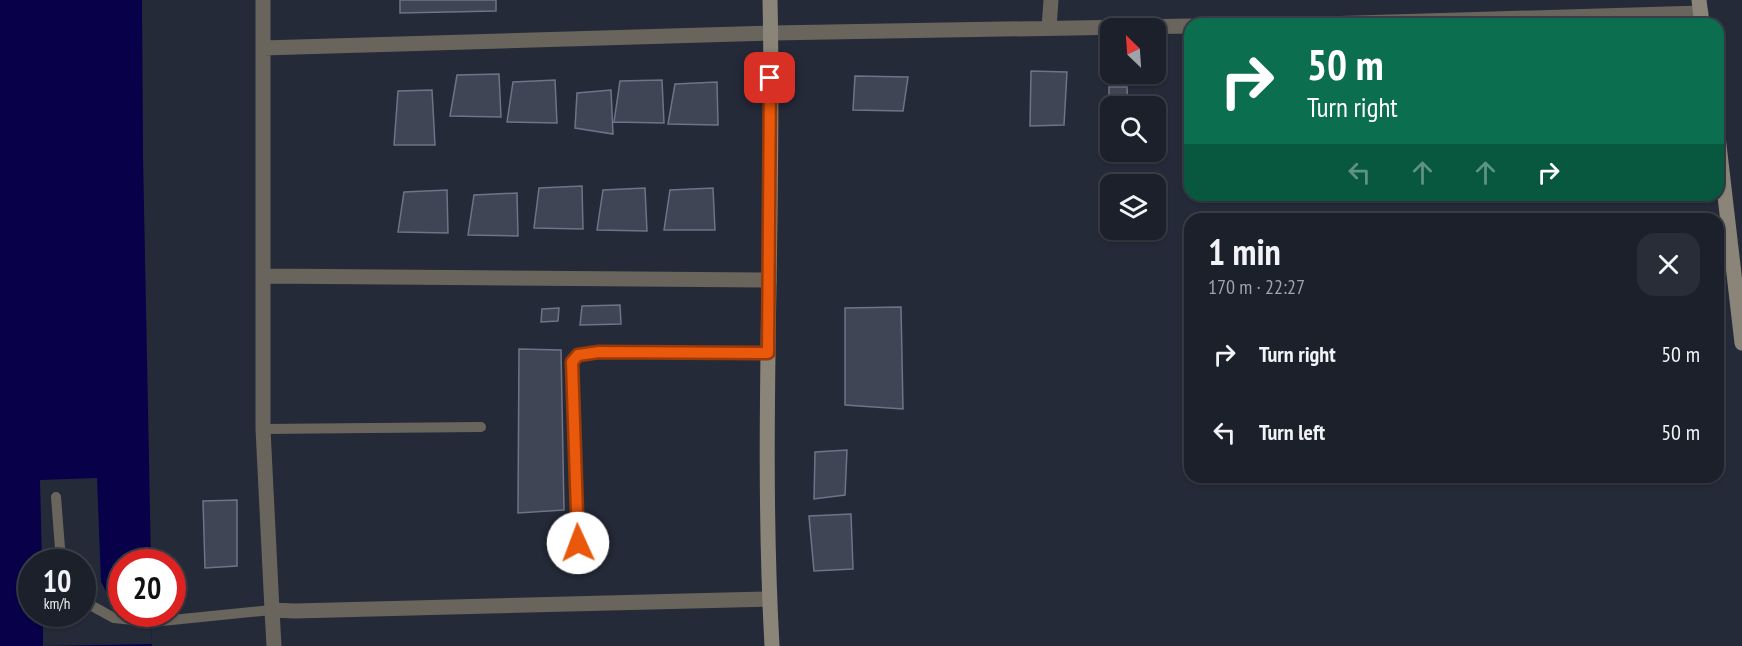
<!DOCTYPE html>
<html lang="en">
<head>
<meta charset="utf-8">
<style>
  :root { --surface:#1c202b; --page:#292d37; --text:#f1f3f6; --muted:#a0a3a9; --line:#3a3e47 }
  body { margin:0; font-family:"PT Sans Narrow",sans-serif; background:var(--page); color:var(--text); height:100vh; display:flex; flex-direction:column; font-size:22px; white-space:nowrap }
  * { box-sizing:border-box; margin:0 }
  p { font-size:20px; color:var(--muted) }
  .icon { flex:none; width:33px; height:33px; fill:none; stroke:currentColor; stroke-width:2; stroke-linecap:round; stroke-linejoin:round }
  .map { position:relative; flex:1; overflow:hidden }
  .sheet { position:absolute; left:1184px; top:213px; width:540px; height:270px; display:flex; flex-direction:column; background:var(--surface); border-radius:18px; box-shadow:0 2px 4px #0004,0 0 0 2px var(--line) }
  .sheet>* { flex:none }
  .top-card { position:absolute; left:1184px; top:18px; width:540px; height:183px; border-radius:18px; box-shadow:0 2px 4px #0004,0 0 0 2px var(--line); background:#0b6e4f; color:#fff; overflow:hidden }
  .needle { width:39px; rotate:335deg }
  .controls { position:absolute; left:1100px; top:18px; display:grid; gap:12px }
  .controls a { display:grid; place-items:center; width:66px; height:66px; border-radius:12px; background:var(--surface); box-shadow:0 2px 4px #0004,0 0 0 2px var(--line); font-size:30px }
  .speed { position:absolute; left:18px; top:549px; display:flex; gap:12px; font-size:30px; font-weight:700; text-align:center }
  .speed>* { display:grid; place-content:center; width:78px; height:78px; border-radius:50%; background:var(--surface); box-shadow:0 2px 4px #0004,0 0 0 2px var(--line); line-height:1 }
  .speed small { font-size:15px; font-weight:400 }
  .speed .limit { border:9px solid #d22; background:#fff; color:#111 }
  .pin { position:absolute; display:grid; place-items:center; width:51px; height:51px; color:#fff; margin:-26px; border-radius:12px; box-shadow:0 3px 9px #0006 }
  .me { position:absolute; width:66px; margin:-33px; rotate:358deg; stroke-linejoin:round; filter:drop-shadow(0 0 4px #0008) }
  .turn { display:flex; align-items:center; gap:21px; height:126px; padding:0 24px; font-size:27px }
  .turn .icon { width:78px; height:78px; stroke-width:2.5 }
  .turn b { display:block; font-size:42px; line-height:51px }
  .lanes { display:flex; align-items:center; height:57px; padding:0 24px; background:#0003; justify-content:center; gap:30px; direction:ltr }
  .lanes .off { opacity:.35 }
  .round { display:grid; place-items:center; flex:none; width:63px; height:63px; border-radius:18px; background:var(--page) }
  .summary { display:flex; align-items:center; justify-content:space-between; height:102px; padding:0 24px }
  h1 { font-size:36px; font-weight:800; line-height:45px }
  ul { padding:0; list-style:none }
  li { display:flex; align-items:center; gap:18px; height:78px; padding:0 24px }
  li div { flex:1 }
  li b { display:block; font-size:22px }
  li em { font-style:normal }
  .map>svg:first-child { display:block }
</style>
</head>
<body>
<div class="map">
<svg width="1742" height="646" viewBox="0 0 1742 646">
  <rect width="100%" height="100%" fill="#252a39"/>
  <!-- water -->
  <path fill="#080048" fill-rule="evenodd" d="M0,0h142l1,155 8,407h-29v52h29l1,32h-152zM32,562h50v52h-50z"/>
  <!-- pier -->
  <path fill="#252a39" d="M97,478l4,104 5,9 9,9 6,3 1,11h29l1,30 -109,2v-32h39v-52h-40l-2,-82z"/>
  <!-- building -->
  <path fill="#404556" stroke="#6e7487" stroke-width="1.5" d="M400,0h96v11l-96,2z
    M1105,58h5v16h14v4h-19z
    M1031,71l36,1 -3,53 -34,1z
    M499,74l2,43 -51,-1 7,-41z
    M855,76l53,1 -5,34 -50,-1z
    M555,80l2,43 -50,-1 6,-40z
    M662,80l2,43 -50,-1 6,-41z
    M717,82l1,43 -50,-1 7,-40z
    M1109,87h18l1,19h-19z
    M432,90l3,55h-41l4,-54z
    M611,90l2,44 -38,-6 2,-35z
    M582,186l1,43 -49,-1 5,-40z
    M645,188l2,43 -50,-1 6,-40z
    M713,188l2,42h-51l6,-40z
    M447,190l1,43 -50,-1 6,-40z
    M517,193l1,43 -50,-1 6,-40z
    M620,305l1,19 -41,1 2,-19z
    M901,307l2,102 -58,-4v-97z
    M559,308l-1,13 -17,1 1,-13z
    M519,349l42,1 3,160 -46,3z
    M847,450l-2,45 -31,4 1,-47z
    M237,500v66l-32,2 -2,-67z
    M851,514l2,55 -39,2 -5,-55z"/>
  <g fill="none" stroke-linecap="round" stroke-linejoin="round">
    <!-- lane -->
    <path stroke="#69655d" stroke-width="10" d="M263,429l218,-2
      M56,497l4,51 6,14
      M579,565l-7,-203 6,-7 21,-3 169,1
      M82,594l10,12 22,12 38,4 120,-12"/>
    <!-- street -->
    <path stroke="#69655d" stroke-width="15" d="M263,0v429l9,181 23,1 474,-12
      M1323,24l378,-11
      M1049,28l2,-28
      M263,48l508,-15 419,-7
      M264,276l505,4
      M272,610l2,36"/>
    <!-- secondary -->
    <path stroke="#8b8579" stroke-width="15" d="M770,0c5,215 -10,431 2,646
      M1699,0l3,24
      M1718,136l24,207"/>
  </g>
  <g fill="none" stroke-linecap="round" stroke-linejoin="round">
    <!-- route casing -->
    <g stroke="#983908" stroke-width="15">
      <path id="route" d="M578,543l-6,-181 6,-7 21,-3 169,1 2,-275"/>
    </g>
    <!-- route -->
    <use href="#route" stroke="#ea580c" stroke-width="10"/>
  </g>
</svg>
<div class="controls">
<a><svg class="needle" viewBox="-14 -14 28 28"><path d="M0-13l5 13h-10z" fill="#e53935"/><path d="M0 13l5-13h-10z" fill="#a0a3a9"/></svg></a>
<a><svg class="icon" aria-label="search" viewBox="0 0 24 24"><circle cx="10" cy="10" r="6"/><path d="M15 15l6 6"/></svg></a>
<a><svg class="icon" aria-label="layers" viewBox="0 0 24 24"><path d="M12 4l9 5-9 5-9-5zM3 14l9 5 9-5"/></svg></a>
</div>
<div class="speed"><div>10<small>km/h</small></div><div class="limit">20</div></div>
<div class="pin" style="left:770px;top:78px;background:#d93025"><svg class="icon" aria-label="arrive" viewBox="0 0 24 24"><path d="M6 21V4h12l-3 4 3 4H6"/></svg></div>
<svg class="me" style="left:578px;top:543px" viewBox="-20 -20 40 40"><circle r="19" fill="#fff"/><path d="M0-13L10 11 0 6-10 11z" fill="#ea580c"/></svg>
<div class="top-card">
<div class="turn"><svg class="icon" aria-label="right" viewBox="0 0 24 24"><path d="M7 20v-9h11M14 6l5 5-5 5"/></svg><div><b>50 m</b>Turn right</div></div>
<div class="lanes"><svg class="icon off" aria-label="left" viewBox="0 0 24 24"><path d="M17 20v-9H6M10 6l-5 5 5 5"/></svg><svg class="icon off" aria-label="ahead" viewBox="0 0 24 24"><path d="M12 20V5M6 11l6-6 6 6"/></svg><svg class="icon off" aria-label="ahead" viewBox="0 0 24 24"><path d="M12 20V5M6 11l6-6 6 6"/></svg><svg class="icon" aria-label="right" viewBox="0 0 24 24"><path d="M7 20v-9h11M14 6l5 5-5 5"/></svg></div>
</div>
<section class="sheet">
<div class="summary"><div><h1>1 min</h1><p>170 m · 22:27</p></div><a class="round"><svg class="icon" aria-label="close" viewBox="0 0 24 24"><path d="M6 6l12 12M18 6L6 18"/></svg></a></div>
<ul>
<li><svg class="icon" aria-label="right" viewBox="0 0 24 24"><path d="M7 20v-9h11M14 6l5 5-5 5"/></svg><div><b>Turn right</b></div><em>50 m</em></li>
<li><svg class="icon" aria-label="left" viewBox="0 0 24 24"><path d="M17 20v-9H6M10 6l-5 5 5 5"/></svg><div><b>Turn left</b></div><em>50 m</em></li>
</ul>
</section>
</div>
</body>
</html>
